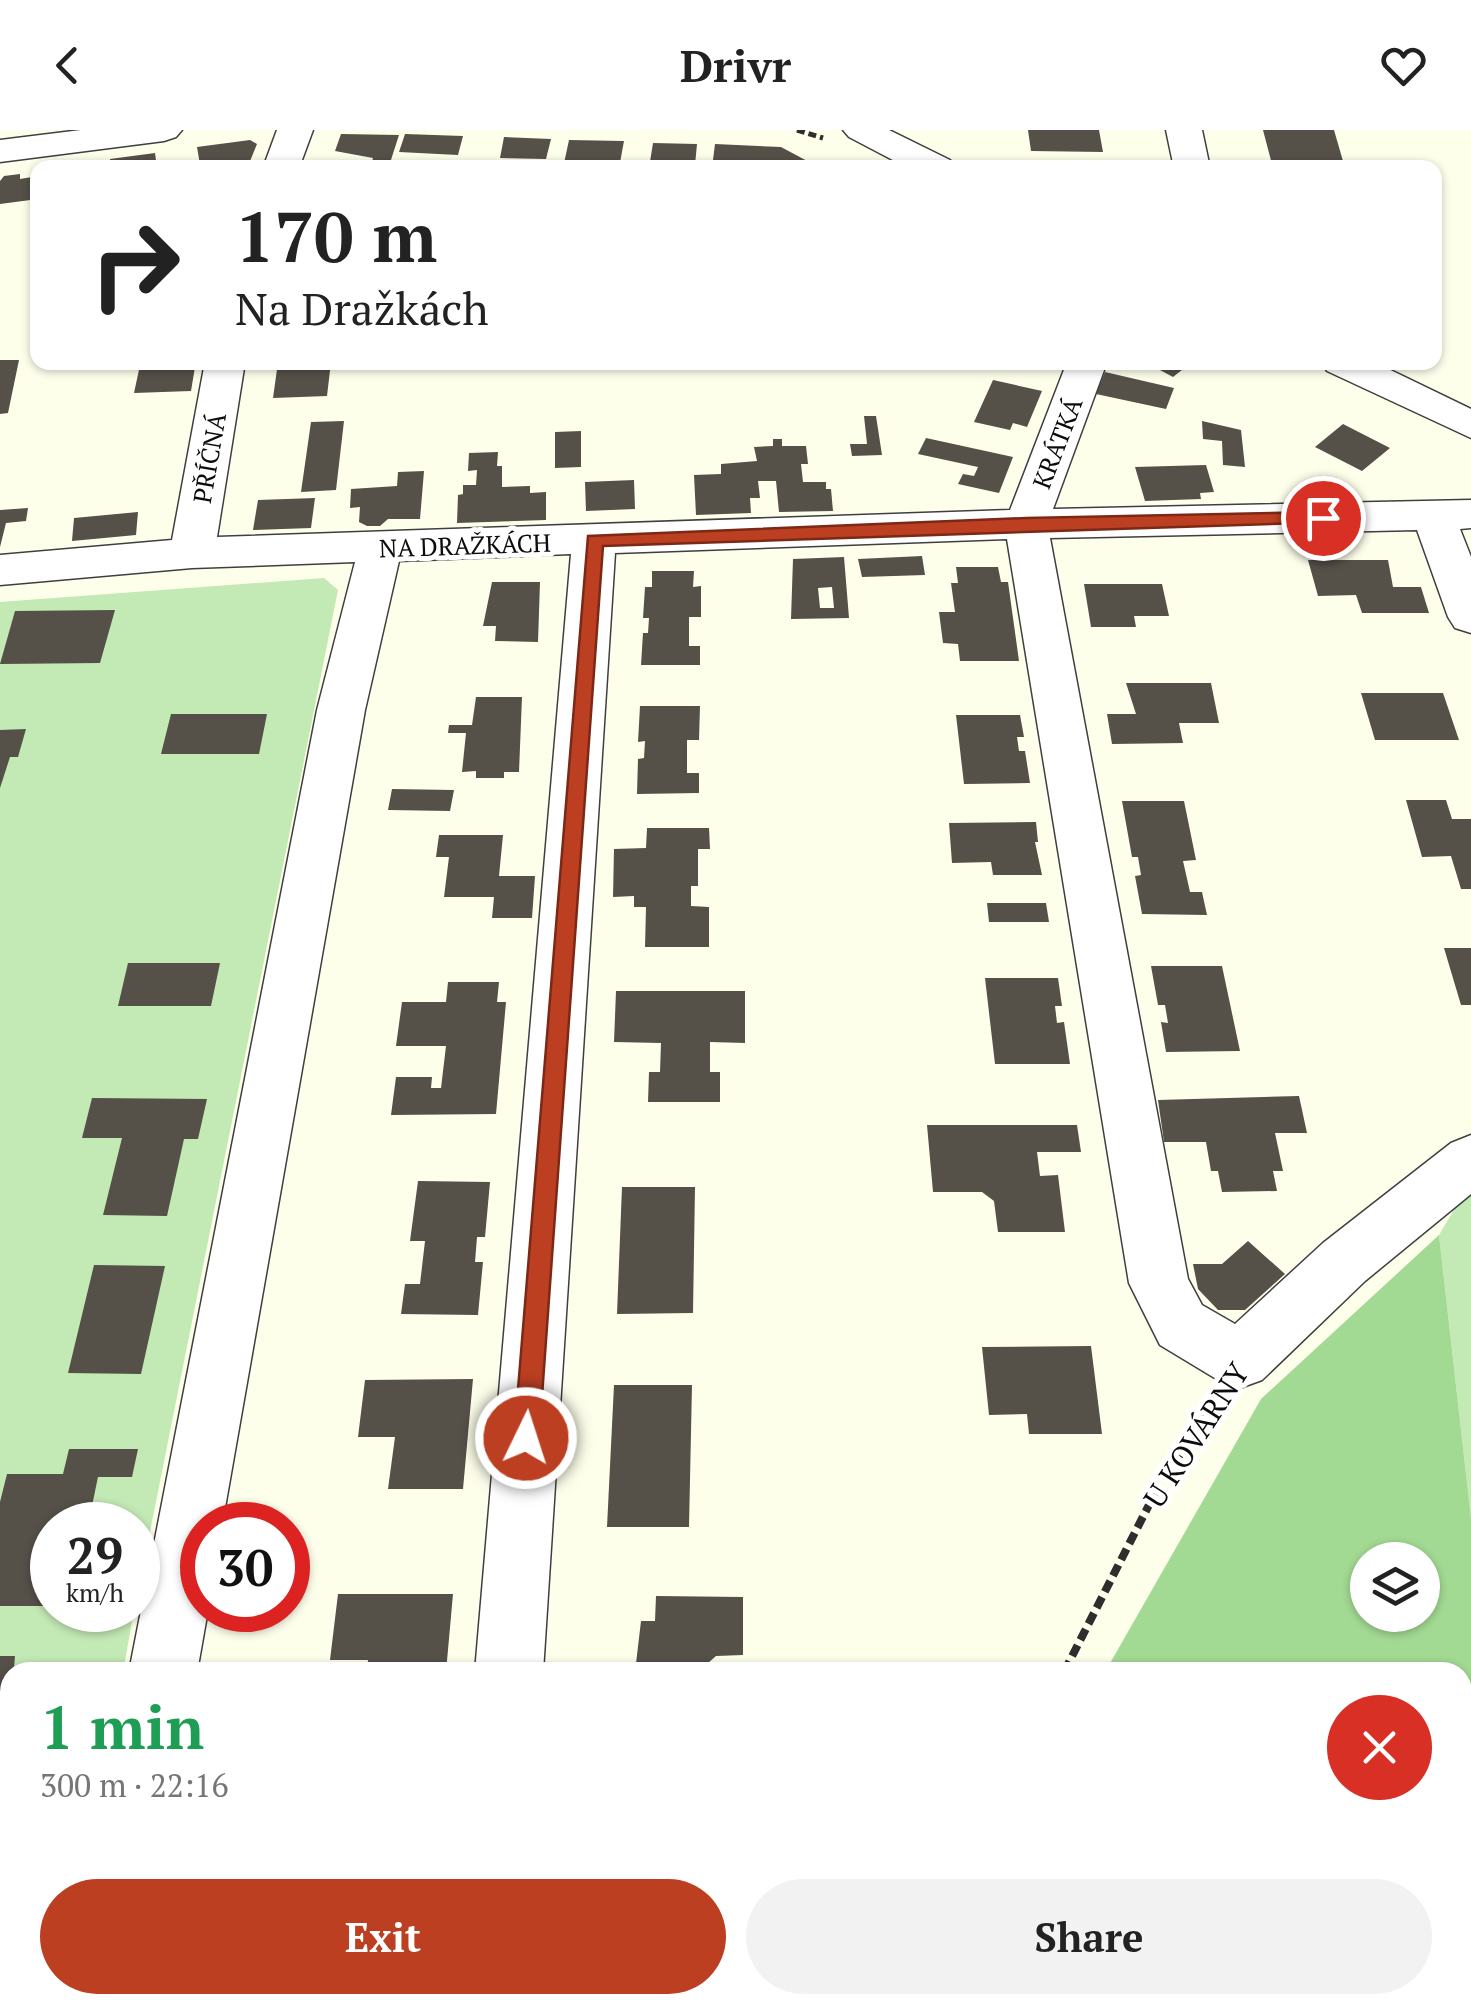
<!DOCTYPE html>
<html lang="en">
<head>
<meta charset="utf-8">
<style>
  :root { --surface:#fff; --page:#f2f2f2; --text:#222; --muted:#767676; --accent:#bd3f22 }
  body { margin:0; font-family:"PT Serif",serif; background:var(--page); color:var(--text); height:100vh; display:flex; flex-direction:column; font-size:38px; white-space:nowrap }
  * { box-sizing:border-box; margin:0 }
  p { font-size:32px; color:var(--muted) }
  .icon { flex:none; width:55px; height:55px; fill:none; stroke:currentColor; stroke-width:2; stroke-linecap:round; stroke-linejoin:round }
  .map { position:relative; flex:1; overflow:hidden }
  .sheet { position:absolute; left:0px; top:1532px; width:1472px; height:352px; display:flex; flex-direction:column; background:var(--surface); border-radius:30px 30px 0 0; box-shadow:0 2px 8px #0004 }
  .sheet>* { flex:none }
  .banner { position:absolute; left:30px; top:30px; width:1412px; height:210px; border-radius:20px; box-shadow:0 2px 8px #0004; background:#fff; color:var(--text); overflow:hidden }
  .controls { position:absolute; left:1350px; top:1412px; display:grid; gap:20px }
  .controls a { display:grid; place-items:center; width:90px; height:90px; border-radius:50%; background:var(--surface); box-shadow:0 2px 8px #0004; font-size:50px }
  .speed { position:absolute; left:30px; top:1372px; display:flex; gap:20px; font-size:50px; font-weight:700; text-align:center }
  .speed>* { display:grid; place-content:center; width:130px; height:130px; border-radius:50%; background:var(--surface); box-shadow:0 2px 8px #0004; line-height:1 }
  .speed small { font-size:25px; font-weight:400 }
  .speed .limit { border:15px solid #d22; background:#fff; color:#111 }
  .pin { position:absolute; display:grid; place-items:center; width:85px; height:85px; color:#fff; margin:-42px; border:5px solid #fff; border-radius:50%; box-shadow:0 2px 10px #0007 }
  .me { position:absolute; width:110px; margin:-55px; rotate:4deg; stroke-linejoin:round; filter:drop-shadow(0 0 8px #0008) }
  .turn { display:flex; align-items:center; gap:35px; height:210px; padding:0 40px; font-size:45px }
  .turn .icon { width:130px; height:130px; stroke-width:2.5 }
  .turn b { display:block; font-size:70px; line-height:85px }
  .round { display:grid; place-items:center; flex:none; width:105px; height:105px; border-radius:52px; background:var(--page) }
  .headline { display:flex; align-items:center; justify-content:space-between; height:170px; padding:0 40px }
  h1 { font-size:60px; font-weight:700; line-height:75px; color:#1e9e55 }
  .cta { display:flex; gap:20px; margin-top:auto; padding:20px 40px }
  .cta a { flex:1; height:115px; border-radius:60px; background:var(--accent); color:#fff; font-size:40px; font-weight:700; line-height:115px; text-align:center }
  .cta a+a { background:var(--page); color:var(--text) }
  header { display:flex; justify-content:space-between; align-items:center; height:130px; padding:0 40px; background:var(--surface); font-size:45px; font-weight:700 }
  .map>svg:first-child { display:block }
</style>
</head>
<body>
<header><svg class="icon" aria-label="back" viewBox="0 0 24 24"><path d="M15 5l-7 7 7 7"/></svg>Drivr<svg class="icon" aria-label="heart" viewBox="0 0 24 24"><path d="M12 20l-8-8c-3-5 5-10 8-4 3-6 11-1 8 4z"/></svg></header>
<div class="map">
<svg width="1471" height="1883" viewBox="0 0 1471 1883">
  <rect width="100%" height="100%" fill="#feffeb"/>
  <!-- green -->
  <path fill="#c3e9b4" d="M324,448l14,12 -200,1002v-67h-86v85h82l-11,62h-113v333h60l-1,8h-69v-1411z
    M1471,1051v337l-32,-283z"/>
  <!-- forest -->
  <path fill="#a3da93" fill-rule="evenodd" d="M1439,1105l32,283v495h-496l3,-8h484v-333h-357l156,-273zM1368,1430h54v55h-54z"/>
  <!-- building -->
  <path fill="#555048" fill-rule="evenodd" d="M1028,0h71l4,22 -72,-1z
    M1263,0h71l11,38h-72z
    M341,4l58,1 -9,28 14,1 -1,4h-33l3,-10 -38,-7z
    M405,4l58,2 -5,19 -59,-3z
    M504,7l47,2 -5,20 -46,-1z
    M250,10l7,4 -9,22 -48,-1 -3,-18z
    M569,10l55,1 -5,27h-56z
    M653,13l44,1 -2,21 -46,3z
    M715,14l66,3 30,16 -7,5h-92z
    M155,23l2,15h-46l-1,-9z
    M20,44v5l18,-3v23l-38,5v-23l4,-5z
    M0,230h19l-11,53 -8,1z
    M278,232h53l-4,34 -54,2z
    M1145,232h47l-19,15z
    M140,235l55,2 -4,24 -57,2z
    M1105,242l69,16 -8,21 -70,-15z
    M993,250l49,11 -15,36 -14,-4 -3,7 -36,-8z
    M864,286h12l6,39 -30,1 -2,-12h17z
    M344,291l-8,69 -35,2 10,-70z
    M1202,291l39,9 4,37 -22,-2 -1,-24 -19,-2z
    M1343,294l47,24 -28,23 -47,-24z
    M581,301v36l-26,1v-36z
    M926,308l87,19 -14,36 -41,-9 5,-10 11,2 4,-9 -60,-13z
    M773,309h9v7h24l2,18h-7l2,18h23v7h5l2,22 -54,1 -3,-31h-18l2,17h-10l1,15 -55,2 -2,-40 27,-1v-10l36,-3 -3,-14 19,-1z
    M498,322l-1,14h5v21l28,-1v7l16,-1v28l-89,3 1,-28 5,-1v-9h13l1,-15 -9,1 1,-18z
    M1206,335l8,27 -14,1 1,6 -56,2 -10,-34z
    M424,341l-4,48h-32l-8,7h-13l-8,-4 1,-15 -10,1 1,-19 46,-3 1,-14z
    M634,350l1,29 -49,2 -1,-29z
    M315,368l-4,30 -58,2 5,-30z
    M28,378l-2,13 -20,2 -6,24v-37z
    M138,382l-2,23 -64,6 2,-23z
    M922,426l3,19 -63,2 -4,-18z
    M844,427l5,61 -58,1 2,-60zM832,457l2,21h-14l-2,-20z
    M1308,430h80l5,27h28l8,26h-67l-6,-18 -38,1z
    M956,437h42l3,15h7l11,79h-59l-2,-17 -15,-1 -4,-31h16l-4,-29h7z
    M652,441h42l-1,16 8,-1v31h-12v29h11v19h-59l2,-32h5l1,-15h-6l2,-31h7z
    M492,452h48l-2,60 -43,-1 1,-15h-13z
    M1084,454h78l7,32h-35l2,11h-45z
    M115,480l-15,53 -100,1 15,-53z
    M1126,553h85l8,40h-40l4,20 -71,1 -5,-30h29z
    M1361,563h82l16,47h-84z
    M476,567h46l-3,75h-15v6h-28v-7l-14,1 4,-39h-18l1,-8h23z
    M640,576h60l-1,34h-12v33h12v20l-62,1 1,-35 6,-1 1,-17 -7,1z
    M171,584h96l-8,40h-98z
    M956,585h64l4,22h-7l2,14h6l5,32 -66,1z
    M26,599l-8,28h-8l-10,31v-58z
    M392,659l62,1 -4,21 -62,-1z
    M1406,670h40l6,19h19v70h-10l-10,-33 -29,1z
    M1122,671h62l12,59 -13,1 7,31h12l5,23 -65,-1 -7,-38 6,-1 -3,-18h-6z
    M1036,692l2,20h-3l7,33h-49l-2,-13 -39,1 -3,-40z
    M647,698h62l1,21h-12v37h-7v20l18,1v40h-64l1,-40h-12v-11l-21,1 1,-48 32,-1z
    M439,705h64l-4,41h36l-3,42h-40l2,-21h-50l5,-40h-13z
    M987,773h59l3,19h-60z
    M1444,818h27v57h-10z
    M128,833h92l-9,43h-93z
    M1151,836h71l18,85 -74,1 -5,-30 7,1 -3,-18h-7z
    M985,848h73l4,28h-7l2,17 7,-1 6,42h-75z
    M448,852h51l-2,20h9l-10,112 -105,1 5,-38h36l-1,11h10l5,-42h-50l6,-44h44z
    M616,861h129v52l-35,-1v30h10v30h-72l1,-30h11l1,-29 -47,-1z
    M1299,966l8,37h-32l8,38h-10l4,20 -55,1 -4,-21h-7l-5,-29h-42l-6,-42z
    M92,968l115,1 -9,40h-14l-17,77 -64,-1 19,-77h-40z
    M927,995h150l4,27h-44l3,24 18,-1 7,57h-67l-4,-31 -12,-9h-49z
    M418,1051l72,1 -5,55h-8l-2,25h8l-5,53 -77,-1 4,-30h15l5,-43h-15z
    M622,1057h73l-2,126 -76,1z
    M1248,1111l37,33 -40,36h-27l-20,-21 -5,-25h29z
    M94,1135l71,1 -24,108 -73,-1z
    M1091,1216l11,88h-73l-2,-20 -38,1 -7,-68z
    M473,1249l-10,110h-75l7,-52h-37l7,-57z
    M614,1255h78l-3,142h-82z
    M69,1319h69l-6,28h-34l-10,48h-36v81h-52v-104l7,-28h56z
    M338,1464h115l-7,78h-79l1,-12h-38z
    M656,1466l87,1v58l-27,1 -18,16h-63l6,-51h14z
    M0,1526h15l-1,12 49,-2 -1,6h-52v99l-10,1z
    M10,1821v54h26l-1,8h-35v-61z
    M343,1875h76l-1,8h-76z"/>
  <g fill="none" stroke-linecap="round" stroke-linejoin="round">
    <!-- minor casing -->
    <g stroke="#3f3f3f" stroke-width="3">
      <path id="minor" d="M81,0h101l-6,7 -12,4 -164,21v-22z
        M277,0h36l-14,38h-36z
        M843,0h46l61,30 5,8h-47l-59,-31z
        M1166,0h36l8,38h-36z
        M205,232h40l-28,175 793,-27 57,-148h40l-54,147 418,-9v28l-11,1 11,28v76l-16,-5 -7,-11 -31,-87 -367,8 138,741 14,26 33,19 88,-81 128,-100 20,-8v59l-106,87 -103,99 -22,8 -22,-8 -58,-35 -31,-62 -122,-744 -392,14 -72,1119h-68l96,-1118 -172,7 -34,149 -143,815h-20v85h6l-11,62h-68l188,-962 38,-148 -163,6 -192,17v-30l172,-15z
        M1321,232h53l97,47v29l-144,-67z
        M76,1875h74l-1,8h-74z
        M449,1875h74l2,8h-74z"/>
    </g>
    <!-- path-far1 -->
    <path stroke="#2e2e2e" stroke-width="5" stroke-dasharray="8 4" stroke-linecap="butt" d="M797,0l26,8"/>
    <!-- path -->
    <path stroke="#2e2e2e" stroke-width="8" stroke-dasharray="12 6" stroke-linecap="butt" d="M1064,1542l88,-173 61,-96
      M918,1883l3,-8"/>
    <!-- minor -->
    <use href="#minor" fill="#fff" fill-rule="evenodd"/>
  </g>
  <!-- route -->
  <path fill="#bd3f22" stroke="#7b2916" stroke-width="2.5" d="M1323,382l9,6 -3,4 -726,24 -64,892 -3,9 -10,4 -9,-4 -3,-9 74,-902 438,-18z"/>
  <g text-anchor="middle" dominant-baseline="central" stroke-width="10" stroke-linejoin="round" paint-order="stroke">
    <!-- far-street labels -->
    <g font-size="25" fill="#0c0c0c" stroke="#fff">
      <text transform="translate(1057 313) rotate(-69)">KRÁTKÁ</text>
      <text transform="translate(209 328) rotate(-80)">PŘÍČNÁ</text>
      <text transform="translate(465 415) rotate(-2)">NA DRAŽKÁCH</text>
    </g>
    <!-- street labels -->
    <g font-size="30" fill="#0c0c0c" stroke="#fff">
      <text transform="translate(1196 1305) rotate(-57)">U KOVÁRNY</text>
    </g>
  </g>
</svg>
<div class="controls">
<a><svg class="icon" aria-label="layers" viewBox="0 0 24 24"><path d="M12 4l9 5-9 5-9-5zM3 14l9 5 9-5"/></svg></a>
</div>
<div class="speed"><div>29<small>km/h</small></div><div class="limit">30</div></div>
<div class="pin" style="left:1323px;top:388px;background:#d93025"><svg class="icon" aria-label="arrive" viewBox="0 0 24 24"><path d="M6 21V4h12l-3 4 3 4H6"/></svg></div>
<svg class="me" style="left:526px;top:1308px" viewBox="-20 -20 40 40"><circle r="17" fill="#bd3f22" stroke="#fff" stroke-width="3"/><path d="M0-11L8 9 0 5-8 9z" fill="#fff"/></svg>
<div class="banner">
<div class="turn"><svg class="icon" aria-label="right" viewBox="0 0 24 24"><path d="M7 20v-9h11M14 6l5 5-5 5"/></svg><div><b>170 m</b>Na Dražkách</div></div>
</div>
<section class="sheet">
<div class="headline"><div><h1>1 min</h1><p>300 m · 22:16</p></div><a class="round" style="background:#d93025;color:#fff"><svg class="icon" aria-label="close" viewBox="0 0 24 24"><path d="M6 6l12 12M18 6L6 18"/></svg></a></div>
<div class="cta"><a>Exit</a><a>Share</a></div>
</section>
</div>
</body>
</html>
